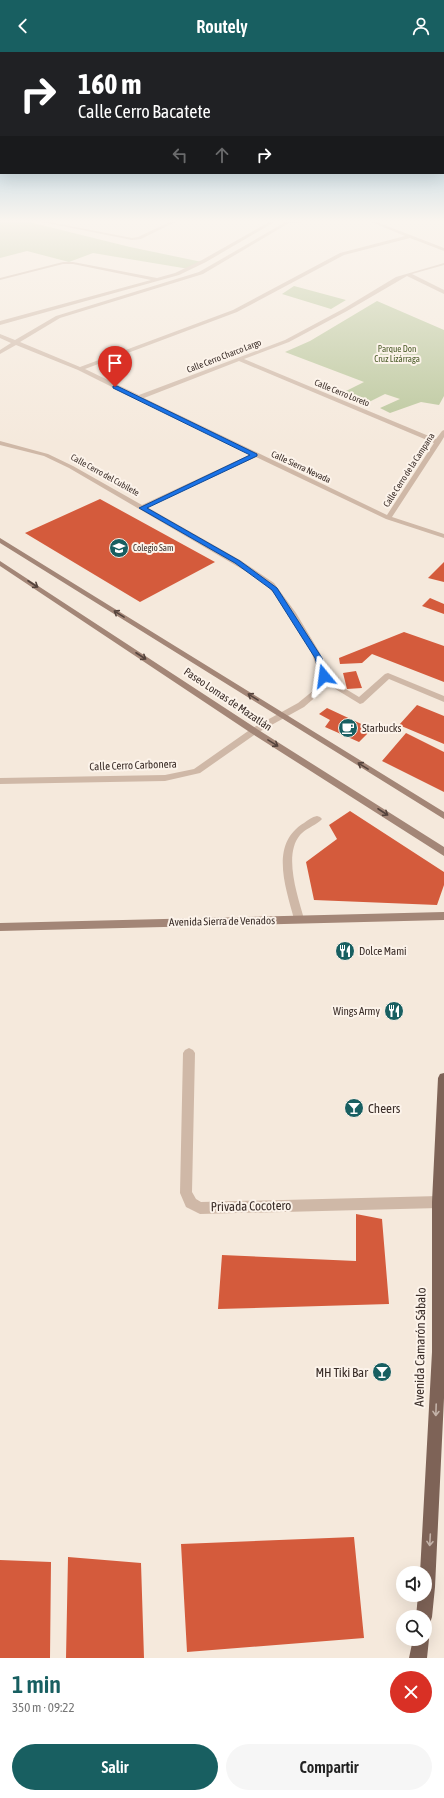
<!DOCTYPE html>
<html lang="es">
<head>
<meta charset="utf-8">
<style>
  :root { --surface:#fff; --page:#f6f6f6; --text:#222; --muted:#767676; --accent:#185f61 }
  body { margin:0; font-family:"Asap Condensed",sans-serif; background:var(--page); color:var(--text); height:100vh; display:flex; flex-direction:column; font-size:15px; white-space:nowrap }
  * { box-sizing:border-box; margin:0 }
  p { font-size:13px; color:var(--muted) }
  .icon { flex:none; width:22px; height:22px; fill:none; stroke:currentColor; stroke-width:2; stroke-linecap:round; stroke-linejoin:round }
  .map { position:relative; height:1606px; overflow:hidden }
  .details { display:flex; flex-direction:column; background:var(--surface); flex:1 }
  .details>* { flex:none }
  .guide { position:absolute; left:0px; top:0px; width:444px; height:122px; box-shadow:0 4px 16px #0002; background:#202124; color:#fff; overflow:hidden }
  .buttons { position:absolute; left:396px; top:1514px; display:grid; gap:8px }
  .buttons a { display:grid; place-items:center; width:36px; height:36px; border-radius:50%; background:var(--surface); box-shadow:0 4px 16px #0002; font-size:20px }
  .pin { position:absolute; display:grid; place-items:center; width:34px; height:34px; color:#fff; margin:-41px -17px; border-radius:50% 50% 50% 0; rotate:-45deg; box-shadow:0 0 4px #0007 }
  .pin .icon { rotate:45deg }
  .me { position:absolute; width:44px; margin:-22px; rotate:344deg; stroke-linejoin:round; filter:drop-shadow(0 0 3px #0008) }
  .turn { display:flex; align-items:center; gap:14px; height:84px; padding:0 12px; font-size:18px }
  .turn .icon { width:52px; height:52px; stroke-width:2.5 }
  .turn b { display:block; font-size:28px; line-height:34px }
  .lanes { display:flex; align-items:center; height:38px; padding:0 12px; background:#0003; justify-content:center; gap:20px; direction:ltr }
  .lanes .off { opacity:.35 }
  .round { display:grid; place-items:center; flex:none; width:42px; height:42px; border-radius:21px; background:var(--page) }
  .headline { display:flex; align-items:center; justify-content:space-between; height:68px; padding:0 12px }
  h1 { font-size:24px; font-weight:600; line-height:30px; color:var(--accent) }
  .action { display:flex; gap:8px; margin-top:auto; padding:8px 12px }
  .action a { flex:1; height:46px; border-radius:24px; background:var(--accent); color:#fff; font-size:16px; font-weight:600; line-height:46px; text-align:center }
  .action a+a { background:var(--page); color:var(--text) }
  header { display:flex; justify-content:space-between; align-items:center; height:52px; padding:0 12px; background:var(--accent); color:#fff; font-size:18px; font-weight:600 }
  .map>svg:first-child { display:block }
</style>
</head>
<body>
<header><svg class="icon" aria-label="back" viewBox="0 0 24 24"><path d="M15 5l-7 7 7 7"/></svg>Routely<svg class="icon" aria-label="person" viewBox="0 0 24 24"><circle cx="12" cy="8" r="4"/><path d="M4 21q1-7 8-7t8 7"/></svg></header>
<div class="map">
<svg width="444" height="1606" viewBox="0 0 444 1606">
  <rect width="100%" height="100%" fill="#f5e9dc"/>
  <!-- green -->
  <path fill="#b9c69a" d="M0,169h25l105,26 72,15 -13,7 -96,-16 -24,9 -42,-11 -27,7z
    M294,234l52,14 -15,9 -49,-15z
    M377,249l67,29v66l-5,9 -18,-3 -31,11 -10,-5 20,-9 -15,-5 -18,9 -27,-9 24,-12 -79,-30 25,-11z"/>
  <!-- building -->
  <path fill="#d45b3c" d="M100,447l115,63 -75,40 -115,-69z
    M444,510v20l-16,-4z
    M430,546l14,6v10l-22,-8z
    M404,580l40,14v36l-72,-28 -10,9 -22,1 -1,-6z
    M356,619l6,17 -15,1 -4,-16z
    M417,653l27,11v28l-45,-19z
    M327,656l45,21 -13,13 -34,-15 5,-7 -11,-6z
    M406,681l38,19v40l-62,-31z
    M350,759l94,61v13l-7,20 -123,-5 -8,-38 31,-23 -8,-14z
    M356,1162l26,5 7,85 -171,5 4,-54 134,6z
    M354,1485l10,101 -177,14 -6,-108z
    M68,1505l73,6 3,95h-78z
    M0,1508l51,2 -1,96h-50z"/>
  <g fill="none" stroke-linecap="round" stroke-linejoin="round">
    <!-- lane -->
    <path fill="#cfb8a7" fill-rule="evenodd" d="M388,621l56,23v6l-55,-23 -26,24 -3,1 -41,-25 1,-2h6l33,20 26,-23z"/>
    <!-- street -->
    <path fill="#cfb8a7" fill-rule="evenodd" d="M37,169h7l88,17 6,-1 34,-16h5l-36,18 -9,1z
      M271,169h5l-70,41 -27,13 -179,50v-4l151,-41 -78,-16h-10l-63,16v-2l63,-16h10l84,16 18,-5 27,-13z
      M281,169h35l-27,2 -86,51 -143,44 -40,24 60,25 153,-57 107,-57 65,-17 -36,-15h5l70,27v3l-34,-13 -66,17 -107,57 -152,57 54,26 146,-55 58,-31 53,-32 48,-14v2l-32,9 32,16v4l-37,-18 -60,35 -58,31 -45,17 192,80 6,-8 2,-1v7l-3,5 -49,75 52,17v4l-58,-19 -130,-62 -109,50 93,53 34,23 22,30 24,40 6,17 1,17 -23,20 -47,26 -57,40 -35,8 -165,3v-6l165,-3 29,-6 57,-40 47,-26 21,-17c2,-31 -36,-88 -60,-107l-190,-111 -25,-12 -44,-11v-4l48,13 25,12 69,39 109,-51 -113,-55h-3l-1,-1 -56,-28 -62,-25 -16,9v-4l11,-7 -11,-5v-4l15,6 41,-24 143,-44 85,-49zM239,309l195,82 -47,72 -243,-117z
      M317,764l3,1 2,2 -2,2c-6,5 -15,8 -20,14 -17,20 -2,62 4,84l-1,3h-8l-1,-3c-8,-31 -25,-75 10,-96 4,-3 8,-6 13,-7z
      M189,996l4,2 2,3 -3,139 4,7 5,3 238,-6 5,3v7l-5,2 -239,6 -14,-7 -6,-14 3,-140 2,-3z"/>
    <!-- secondary -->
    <path fill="#a38677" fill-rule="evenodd" d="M0,486l444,274v7l-444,-276z
      M0,509l257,168 187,118v9l-193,-123 -251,-167z
      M444,860v8l-444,11v-8z"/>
    <!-- primary -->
    <path fill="#7e6357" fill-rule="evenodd" d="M444,1021v325l-9,189 -3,30 -2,6 -5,2v-8h-9l2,-22h7v-22h-5l12,-221v-150l6,-124 2,-4z
      M425,1580l4,7 -2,19h-18l4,-19h12z"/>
  </g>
  <!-- one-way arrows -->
  <defs><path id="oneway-shaft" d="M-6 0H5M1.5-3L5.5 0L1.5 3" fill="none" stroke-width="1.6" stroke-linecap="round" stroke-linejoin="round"/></defs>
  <g stroke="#54433c">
    <use href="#oneway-shaft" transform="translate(33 532) rotate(33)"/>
    <use href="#oneway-shaft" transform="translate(119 562) rotate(-148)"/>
    <use href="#oneway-shaft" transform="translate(141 604) rotate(33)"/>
    <use href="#oneway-shaft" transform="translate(253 645) rotate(-148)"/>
    <use href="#oneway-shaft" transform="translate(273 691) rotate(32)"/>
    <use href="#oneway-shaft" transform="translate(363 714) rotate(-148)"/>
    <use href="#oneway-shaft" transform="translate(383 760) rotate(33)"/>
  </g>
  <g stroke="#c3b2a8">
    <use href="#oneway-shaft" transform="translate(436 1358) rotate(92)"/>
    <use href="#oneway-shaft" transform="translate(430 1488) rotate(93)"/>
  </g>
  <!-- sky -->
  <linearGradient id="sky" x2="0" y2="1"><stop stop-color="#7bb4d4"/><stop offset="0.43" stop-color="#faf5ef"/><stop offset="1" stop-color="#faf5ef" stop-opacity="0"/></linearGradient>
  <rect width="444" height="393" fill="url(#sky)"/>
  <!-- route -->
  <path fill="#1a73e8" stroke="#114b97" d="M113,334h4l140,68v2l-110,52 93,53 37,27 45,70 6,18 -2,2h-5l-1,-2 -5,-18 -43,-68 -37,-27 -96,-55 111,-53 -137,-67z"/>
  <!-- icons -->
  <defs>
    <g id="school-disc" transform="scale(1)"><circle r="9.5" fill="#185f61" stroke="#fcf3ea"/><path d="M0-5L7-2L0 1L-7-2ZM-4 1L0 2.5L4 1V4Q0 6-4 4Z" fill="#fff"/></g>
    <g id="cafe-disc" transform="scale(1)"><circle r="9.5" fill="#185f61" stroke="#fcf3ea"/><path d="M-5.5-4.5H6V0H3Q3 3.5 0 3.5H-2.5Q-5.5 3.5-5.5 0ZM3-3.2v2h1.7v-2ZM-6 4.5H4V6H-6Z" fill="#fff"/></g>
    <g id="restaurant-disc" transform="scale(1)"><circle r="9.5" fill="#185f61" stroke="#fcf3ea"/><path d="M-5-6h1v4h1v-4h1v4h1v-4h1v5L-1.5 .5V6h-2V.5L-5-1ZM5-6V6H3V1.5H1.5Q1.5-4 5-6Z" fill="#fff"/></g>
    <g id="bar-disc" transform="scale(1)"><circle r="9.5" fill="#185f61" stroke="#fcf3ea"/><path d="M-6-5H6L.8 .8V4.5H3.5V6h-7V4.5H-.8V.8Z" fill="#fff"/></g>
  </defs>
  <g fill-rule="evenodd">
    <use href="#school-disc" x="119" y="496"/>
    <use href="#cafe-disc" x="348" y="676"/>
    <use href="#restaurant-disc" x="345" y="899"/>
    <use href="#restaurant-disc" x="394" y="959"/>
    <use href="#bar-disc" x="354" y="1056"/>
    <use href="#bar-disc" x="382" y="1320"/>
  </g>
  <g text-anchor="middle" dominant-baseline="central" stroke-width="4" stroke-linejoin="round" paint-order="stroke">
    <!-- far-park labels -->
    <g font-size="9" fill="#4b5c29" stroke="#fcf3ea">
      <text x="397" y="297">Parque Don<tspan x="397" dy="10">Cruz Lizárraga</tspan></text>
    </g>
    <!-- far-street labels -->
    <g font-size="9" fill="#3a2d28" stroke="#fcf3ea">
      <text transform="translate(224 304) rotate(-21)">Calle Cerro Charco Largo</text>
      <text transform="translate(342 341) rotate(22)">Calle Cerro Loreto</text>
      <text transform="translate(301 415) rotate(25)">Calle Sierra Nevada</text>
      <text transform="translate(409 418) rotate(-57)">Calle Cerro de la Campana</text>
      <text transform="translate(105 423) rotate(29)">Calle Cerro del Cubilete</text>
    </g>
    <!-- far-poi labels -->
    <g font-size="9" fill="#3a2d28" stroke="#fcf3ea" text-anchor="start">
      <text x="133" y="496">Colegio Sam</text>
    </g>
    <!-- street labels -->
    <g font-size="11" fill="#3a2d28" stroke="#fcf3ea">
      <text transform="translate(228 647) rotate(34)">Paseo Lomas de Mazatlán</text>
      <text transform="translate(133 713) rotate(-2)">Calle Cerro Carbonera</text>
      <text transform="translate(222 869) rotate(-1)">Avenida Sierra de Venados</text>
    </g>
    <!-- poi labels -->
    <g font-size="11" fill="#3a2d28" stroke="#fcf3ea" text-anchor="start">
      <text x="362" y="676">Starbucks</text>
      <text x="359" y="899">Dolce Mami</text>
      <text x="380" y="959" text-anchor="end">Wings Army</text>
    </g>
    <!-- near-poi labels -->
    <g font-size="13" fill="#3a2d28" stroke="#fcf3ea" text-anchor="start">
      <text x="368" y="1056">Cheers</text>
      <text x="368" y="1320" text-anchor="end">MH Tiki Bar</text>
    </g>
    <!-- near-street labels -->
    <g font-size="13" fill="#3a2d28" stroke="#fcf3ea">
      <text transform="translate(251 1154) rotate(-1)">Privada Cocotero</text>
      <text transform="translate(420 1295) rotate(-89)">Avenida Camarón Sábalo</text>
    </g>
  </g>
</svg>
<div class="buttons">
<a><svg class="icon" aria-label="sound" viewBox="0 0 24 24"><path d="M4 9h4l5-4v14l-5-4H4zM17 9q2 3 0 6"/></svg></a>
<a><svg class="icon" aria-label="search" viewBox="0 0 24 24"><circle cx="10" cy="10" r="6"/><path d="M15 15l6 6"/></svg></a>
</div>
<div class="pin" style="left:115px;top:335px;background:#d93025"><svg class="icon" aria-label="arrive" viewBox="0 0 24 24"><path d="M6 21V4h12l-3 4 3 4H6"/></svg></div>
<svg class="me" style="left:324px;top:624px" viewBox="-20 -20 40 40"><path d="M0-17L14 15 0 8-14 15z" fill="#1a73e8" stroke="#fff" stroke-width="4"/></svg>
<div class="guide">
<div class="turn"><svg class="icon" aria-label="right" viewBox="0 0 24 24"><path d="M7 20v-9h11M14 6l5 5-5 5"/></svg><div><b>160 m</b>Calle Cerro Bacatete</div></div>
<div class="lanes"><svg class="icon off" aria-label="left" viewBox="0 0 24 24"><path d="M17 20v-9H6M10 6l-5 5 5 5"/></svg><svg class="icon off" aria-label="ahead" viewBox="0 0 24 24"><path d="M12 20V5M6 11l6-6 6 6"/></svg><svg class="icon" aria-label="right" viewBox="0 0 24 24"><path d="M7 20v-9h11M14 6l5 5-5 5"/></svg></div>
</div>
</div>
<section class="details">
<div class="headline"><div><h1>1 min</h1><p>350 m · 09:22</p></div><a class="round" style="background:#d93025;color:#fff"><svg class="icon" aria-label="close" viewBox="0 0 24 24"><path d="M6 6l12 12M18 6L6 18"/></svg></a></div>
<div class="action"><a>Salir</a><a>Compartir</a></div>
</section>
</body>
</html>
